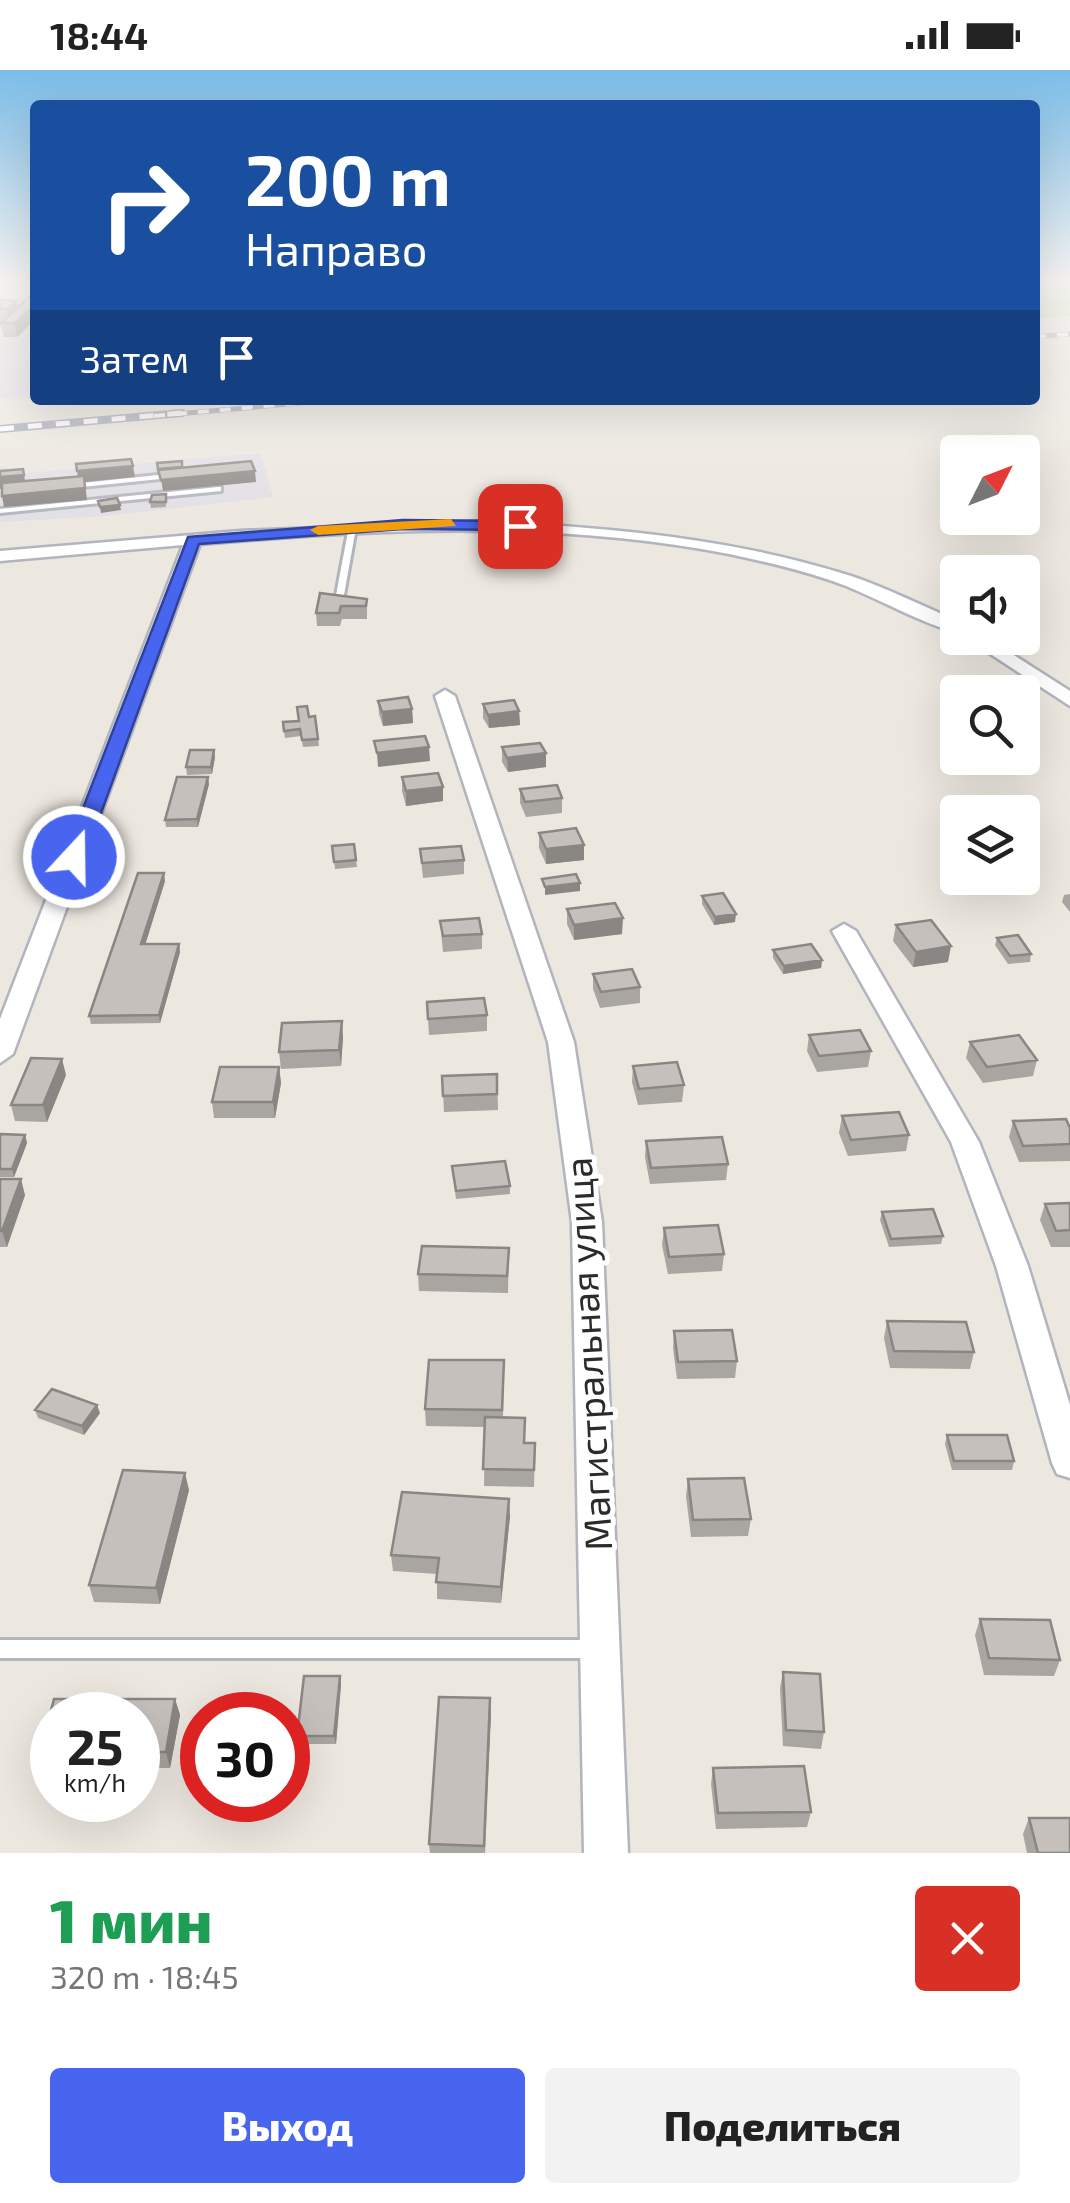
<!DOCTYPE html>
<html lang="ru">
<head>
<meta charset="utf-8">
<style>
  :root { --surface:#fff; --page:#f2f2f2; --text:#222; --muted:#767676; --accent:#4865f0 }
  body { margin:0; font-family:"Exo 2",sans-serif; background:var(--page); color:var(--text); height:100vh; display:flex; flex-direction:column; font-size:38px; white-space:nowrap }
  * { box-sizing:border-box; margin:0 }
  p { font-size:32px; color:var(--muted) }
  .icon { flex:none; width:55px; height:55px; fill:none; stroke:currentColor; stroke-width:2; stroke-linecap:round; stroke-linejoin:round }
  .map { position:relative; height:1783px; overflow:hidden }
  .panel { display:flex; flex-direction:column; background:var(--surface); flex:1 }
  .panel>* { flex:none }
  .hud { position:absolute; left:30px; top:30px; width:1010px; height:305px; border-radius:10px; box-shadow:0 10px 40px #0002; background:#1a4fa0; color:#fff; overflow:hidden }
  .needle { width:65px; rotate:48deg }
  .tools { position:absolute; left:940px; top:365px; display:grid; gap:20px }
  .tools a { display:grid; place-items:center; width:100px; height:100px; border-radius:10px; background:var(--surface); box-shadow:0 10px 40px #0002; font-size:50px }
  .speed { position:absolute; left:30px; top:1622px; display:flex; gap:20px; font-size:50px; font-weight:700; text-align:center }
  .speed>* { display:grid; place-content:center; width:130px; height:130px; border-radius:50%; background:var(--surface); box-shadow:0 10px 40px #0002; line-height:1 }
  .speed small { font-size:25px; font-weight:400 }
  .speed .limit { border:15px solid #d22; background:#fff; color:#111 }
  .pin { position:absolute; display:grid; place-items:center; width:85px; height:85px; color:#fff; margin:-42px; border-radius:20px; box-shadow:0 5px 15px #0006 }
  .me { position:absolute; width:110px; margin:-55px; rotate:21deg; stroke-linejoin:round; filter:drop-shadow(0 0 8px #0008) }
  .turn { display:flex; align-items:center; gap:35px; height:210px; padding:0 50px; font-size:45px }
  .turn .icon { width:130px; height:130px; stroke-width:2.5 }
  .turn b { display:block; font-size:70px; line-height:85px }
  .then { display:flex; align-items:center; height:95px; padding:0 50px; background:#0003; gap:20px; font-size:38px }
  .round { display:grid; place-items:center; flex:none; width:105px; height:105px; border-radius:10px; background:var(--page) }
  .head { display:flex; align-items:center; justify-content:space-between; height:170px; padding:0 50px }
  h1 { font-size:60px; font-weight:800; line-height:75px; color:#1e9e55 }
  .button { display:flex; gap:20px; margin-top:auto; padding:20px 50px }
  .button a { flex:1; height:115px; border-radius:10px; background:var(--accent); color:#fff; font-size:40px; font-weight:800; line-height:115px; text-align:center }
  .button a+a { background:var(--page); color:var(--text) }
  .status { display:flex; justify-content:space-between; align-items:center; height:70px; padding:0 50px; background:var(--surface); direction:ltr }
  .status svg { height:28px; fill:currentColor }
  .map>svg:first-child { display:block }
</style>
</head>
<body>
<div class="status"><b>18:44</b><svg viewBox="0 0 49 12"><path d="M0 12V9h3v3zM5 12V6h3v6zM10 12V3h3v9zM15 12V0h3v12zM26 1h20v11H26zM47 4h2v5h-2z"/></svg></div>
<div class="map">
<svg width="1070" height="1783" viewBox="0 0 1070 1783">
  <rect width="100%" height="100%" fill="#ece7df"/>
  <!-- industrial -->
  <path fill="#e1dfe5" d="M0,231h35v95l-35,2z
    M261,383l12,44 -167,19 -106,6v-56l25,7z"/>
  <!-- green -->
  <path fill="#b4e09e" d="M1035,210h35v36l-35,3z"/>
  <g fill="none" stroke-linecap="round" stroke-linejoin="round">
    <!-- service casing -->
    <g stroke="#b2b4be" stroke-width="6">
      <path id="service" d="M177,403h3v4l-108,11 -4,-2 4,-2z
        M218,417h3v4l-221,22v-4z
        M349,456l7,2 -12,67 -4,3 -4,-3z
        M0,1570h594l7,2 3,7 -3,7 -7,2h-594z"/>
    </g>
    <!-- minor casing -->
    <g stroke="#b2b4be" stroke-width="5">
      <path id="minor" d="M487,451c124,7 246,17 364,55 36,12 71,30 107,45v12c-39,-11 -75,-32 -112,-47 -36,-14 -79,-24 -117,-32 -173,-34 -354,-25 -529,-10l-187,510 -13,9v-44l183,-474 -183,16v-10l240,-20z
        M966,568h21l83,53v15z
        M445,620l10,6 119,346 28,180 26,631h-44l-12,-631 -24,-180 -113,-346z
        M844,854l12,7 123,211 49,124 42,139v73l-13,-4 -5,-11 -56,-197 -45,-124 -119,-211z"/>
    </g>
    <!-- service -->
    <use href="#service" fill="#fff" fill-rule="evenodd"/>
    <!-- minor -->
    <use href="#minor" fill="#fff" fill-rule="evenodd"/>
    <!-- rail-far1 casing -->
    <g stroke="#a1a4b5" stroke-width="5">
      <path id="rail-far1" d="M1035,267l35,-3
        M154,346l180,-16"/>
    </g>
    <!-- rail casing -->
    <g stroke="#a1a4b5" stroke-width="8">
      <path id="rail" d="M0,359l182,-16"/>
    </g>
    <!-- rail-far1 -->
    <use href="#rail-far1" stroke="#fff" stroke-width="4" stroke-dasharray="11" stroke-linecap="butt"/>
    <!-- rail -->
    <use href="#rail" stroke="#fff" stroke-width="5" stroke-dasharray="14" stroke-linecap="butt"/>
  </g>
  <!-- wall -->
  <path fill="#a9a5a1" d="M35,224v29h-4l-14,14h-13l-4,-14v-23l16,1 2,6z
    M166,424v13l-15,1 -1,-6z
    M367,529v20h-25l-2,7h-23l-1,-13z
    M378,631l34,8 1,14 -30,3 -4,-12z
    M483,634l36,7 1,14 -31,3 -6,-10z
    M315,646l4,30 -16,1 -2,-11 -16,2 -2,-16 16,-1z
    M502,677l44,20 -38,5 -6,-10z
    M215,687l-3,17 -25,1 -1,-8z
    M402,707l41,10v14l-37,5 -4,-15z
    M209,714l-11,43h-32l-1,-7z
    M520,719l42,9v15l-36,4 -6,-14z
    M539,763l45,12v15l-38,4 -7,-16z
    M354,774l3,23 -22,2 -3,-23z
    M420,779l44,11v14l-41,4z
    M165,811l-20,63h34l1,8 -20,71 -69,1 -2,-8z
    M1070,824v18l-8,-10 2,-7z
    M702,826l33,26 -21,3 -12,-21z
    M567,839l55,25 -48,6 -7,-16z
    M440,851l42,13v15l-39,3z
    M896,855l52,37 -35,5 -20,-26z
    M997,868l34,16 -1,8 -22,2 -13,-19z
    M773,880l49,10 -1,8 -38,6 -10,-16z
    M593,904l47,13v16l-40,5 -7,-19z
    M427,932l60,13v16l-58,4z
    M809,965l62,16 -3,16 -51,5 -10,-21z
    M343,967l-2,29 -60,3 -2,-17z
    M970,972l67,18 -4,16 -50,7 -17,-25z
    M633,996l51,19 -2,17 -44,3 -6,-23z
    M279,997l2,16 -6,35h-61l-2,-16z
    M497,1004l1,36 -54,2 -2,-36z
    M66,1005l-19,47 -32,-1 -4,-16z
    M842,1046l67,19 -3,16 -58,5 -9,-23z
    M1013,1051l57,7v33l-51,1 -10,-25z
    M0,1064l25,1 2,8 -13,34h-14z
    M646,1071l82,23 -2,16 -76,4 -5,-27z
    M452,1096l58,20v8l-54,5z
    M0,1109l25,16 -18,52h-7z
    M1070,1133v44h-19l-11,-27 5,-16z
    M882,1142l61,24 -2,8 -52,3 -9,-27z
    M664,1158l60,26 -2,17 -54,3 -6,-29z
    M509,1178l-1,45 -89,-2 -1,-17z
    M887,1251l87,31 -4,17 -80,-1 -6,-30z
    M674,1261l63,30 -2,17 -58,1 -4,-31z
    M504,1307l-1,40 22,26h10l-1,44 -50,-1 1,-59 -59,-1 -1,-17z
    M35,1340l65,3 -16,22 -46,-17z
    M947,1365l67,26 -2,9h-60l-7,-26z
    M688,1409l63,40 -3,17 -57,1 -5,-41z
    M189,1420l-29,114 -66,-2 -5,-17z
    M510,1446l-9,87 -64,-4v-25l-44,-3 -2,-16z
    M980,1549l80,41 -6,16 -70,-1 -9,-40z
    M783,1602l41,60 -3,17 -38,-3 -3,-58z
    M340,1606l1,9 -5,59h-38l-1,-8z
    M54,1629h121l5,16 -10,53h-32v-53h-86v53h-6l-6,-16z
    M491,1644l-6,139h-55l-1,-9z
    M713,1698l98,44 -4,15 -91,2 -5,-45z
    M1029,1748l41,35h-43l-4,-19z"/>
  <!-- shaded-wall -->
  <path fill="#8a8683" d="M16,231l3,13 -10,9 -2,-14z
    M29,240l2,13 -14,14 -2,-14z
    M133,396l2,11 -50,5 2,18 -83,7 -2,-11 77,-13 -2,-12z
    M255,401l1,11 -93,9 -2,-11z
    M24,405l2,11 -26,3v-12z
    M120,435l1,5 -20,3 -1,-6z
    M412,639l1,14 -30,3 -1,-14z
    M519,641l1,14 -31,3 -1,-13z
    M429,677l1,14 -52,6 -1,-14z
    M214,680l1,7 -3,17 -1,-7z
    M546,683v14l-38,5 -1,-14z
    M208,707l1,7 -11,43 -1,-8z
    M443,717v14l-37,5v-15z
    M584,775v15l-38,4v-15z
    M164,803l1,8 -22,71 -2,-8z
    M580,813v8l-35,4v-8z
    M736,844l-1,8 -21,3 1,-8z
    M623,848l-1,16 -48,6v-15z
    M179,874l1,8 -20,71 -1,-8z
    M951,876l-3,16 -35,5 3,-15z
    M822,890l-1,8 -38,6 1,-8z
    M342,951l1,16 -2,29 -2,-16z
    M62,989l4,16 -19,47 -4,-17z
    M279,997l2,16 -6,35 -2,-16z
    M25,1065l2,8 -13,34 -2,-8z
    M21,1109l4,16 -18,52 -5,-16z
    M97,1335l3,8 -16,22 -2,-9z
    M185,1403l4,17 -29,114 -4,-16z
    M509,1429l1,17 -9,87v-16z
    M340,1606l1,9 -5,59 -2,-8z
    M490,1628l1,16 -7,139v-7z
    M175,1629l5,16 -10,53 -4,-16z"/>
  <!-- building -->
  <path fill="#c5c0bb" stroke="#8a8683" stroke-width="2.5" d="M32,224h3v16h-6l-14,13h-14z
    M0,230l16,1 -9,8h-7z
    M131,389l2,7 -56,5 -1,-7z
    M182,391v6l-24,2 -1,-6z
    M251,391l4,10 -94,9 -3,-10z
    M23,399l1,6 -24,2v-6z
    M84,406l1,12 -83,8v-13z
    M166,424v8h-16l2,-7z
    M117,428l3,7 -20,2 -2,-6z
    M320,523l47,6 -1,7h-25l-2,7h-23z
    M408,627l4,12 -30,3 -4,-11z
    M514,630l5,11 -31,4 -5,-11z
    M307,636l2,11 6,-1 3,23 -16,1 -2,-11 -16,2 -1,-9 16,-1 -2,-14z
    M425,666l4,11 -52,6 -3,-12z
    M540,673l6,10 -39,5 -5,-11z
    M190,680h24l-3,17h-25z
    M438,703l5,14 -37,4 -4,-14z
    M177,707h31l-11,42 -32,1z
    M557,715l5,13 -37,4 -5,-13z
    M576,758l8,17 -38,4 -7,-16z
    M354,774l2,16 -22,2 -2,-16z
    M461,776l3,14 -42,3 -2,-14z
    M138,803h26l-23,71h38l-20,71 -70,1z
    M576,804l4,9 -35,4 -3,-8z
    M723,823l13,21 -21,3 -13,-21z
    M615,833l8,15 -49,7 -7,-16z
    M479,848l3,16 -39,2 -3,-15z
    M931,850l20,26 -35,6 -20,-27z
    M1018,865l13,19 -21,2 -13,-18z
    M811,874l11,16 -38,6 -11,-16z
    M632,899l8,18 -39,5 -8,-18z
    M484,928l3,17 -59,4 -1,-17z
    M342,951l-3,29 -60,2 3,-29z
    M860,960l11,21 -52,5 -10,-21z
    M1019,965l18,25 -50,7 -17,-25z
    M31,988l31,1 -19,46h-32z
    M677,992l7,23 -45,4 -6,-23z
    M220,997h59l-6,35h-61z
    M497,1004v20l-54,2 -1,-20z
    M899,1042l10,23 -58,5 -9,-24z
    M1066,1049l4,9v16l-47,2 -10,-25z
    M0,1064l25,1 -13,34h-12z
    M722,1067l6,27 -77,4 -5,-27z
    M505,1091l5,25 -54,5 -4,-25z
    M0,1109h21l-19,52h-2z
    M1070,1133v27l-14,1 -11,-27z
    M933,1139l10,27 -52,3 -9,-27z
    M718,1155l6,29 -55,3 -5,-29z
    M422,1176l87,2 -2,28 -89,-2z
    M887,1251l79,1 8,30 -80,-1z
    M732,1260l5,31 -59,1 -4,-31z
    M429,1290h75l-2,50 -77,-1z
    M52,1319l45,16 -15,21 -47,-16z
    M485,1347l40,1 -1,25h11l-1,27 -51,-1z
    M947,1365h60l7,26h-60z
    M123,1400l62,3 -29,115 -67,-3z
    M744,1408l7,41 -58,1 -5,-41z
    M402,1422l107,7 -8,88 -65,-5 3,-24 -48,-3z
    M980,1549l70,1 10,40 -71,-2z
    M783,1602l37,2 4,58 -38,-2z
    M304,1606h36l-6,60h-37z
    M439,1627l51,1 -6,148 -55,-2z
    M54,1629h121l-9,53h-28v-37h-86v37h-12z
    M804,1696l7,46 -93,1 -5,-45z
    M1029,1748h41v35h-32z"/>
  <!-- sky -->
  <linearGradient id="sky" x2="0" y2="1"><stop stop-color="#7bbce8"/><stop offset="0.46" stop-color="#f6f4f1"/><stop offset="1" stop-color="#f6f4f1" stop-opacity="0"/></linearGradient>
  <rect width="1070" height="460" fill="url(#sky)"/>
  <!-- route -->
  <path fill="#4865f0" stroke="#2f429c" stroke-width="2.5" d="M403,450l117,1 7,5 -7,4 -117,-1 -204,15 -114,313 -3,4h-15l-3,-4 124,-320z"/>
  <!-- slow -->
  <path fill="#f59e0b" d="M451,449l5,7 -138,9 -8,-5 8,-4z"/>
  <g text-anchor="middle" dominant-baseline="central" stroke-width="10" stroke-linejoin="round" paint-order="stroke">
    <!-- near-street labels -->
    <g font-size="38" fill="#2b2b2b" stroke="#fff">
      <text transform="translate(587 1284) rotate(-93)">Магистральная улица</text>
    </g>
  </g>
</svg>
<div class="tools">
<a><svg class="needle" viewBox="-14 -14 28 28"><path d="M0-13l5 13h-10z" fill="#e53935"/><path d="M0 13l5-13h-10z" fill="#767676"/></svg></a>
<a><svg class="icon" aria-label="sound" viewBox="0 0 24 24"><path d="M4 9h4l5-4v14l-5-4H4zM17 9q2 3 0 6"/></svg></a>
<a><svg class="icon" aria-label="search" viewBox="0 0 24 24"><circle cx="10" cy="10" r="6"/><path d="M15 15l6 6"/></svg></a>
<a><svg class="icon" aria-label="layers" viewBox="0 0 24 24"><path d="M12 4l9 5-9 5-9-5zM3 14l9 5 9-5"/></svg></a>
</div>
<div class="speed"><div>25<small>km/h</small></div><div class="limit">30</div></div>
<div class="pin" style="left:520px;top:456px;background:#d93025"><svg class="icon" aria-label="arrive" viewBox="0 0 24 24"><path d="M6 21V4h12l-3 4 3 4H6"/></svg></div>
<svg class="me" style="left:74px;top:787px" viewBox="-20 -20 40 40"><circle r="17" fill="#4865f0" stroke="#fff" stroke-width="3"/><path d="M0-11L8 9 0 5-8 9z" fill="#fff"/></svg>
<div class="hud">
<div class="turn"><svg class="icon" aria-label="right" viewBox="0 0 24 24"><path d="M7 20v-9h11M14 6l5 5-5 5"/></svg><div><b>200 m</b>Направо</div></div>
<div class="then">Затем<svg class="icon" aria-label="arrive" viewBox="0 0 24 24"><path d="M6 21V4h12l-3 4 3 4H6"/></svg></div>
</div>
</div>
<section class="panel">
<div class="head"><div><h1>1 мин</h1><p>320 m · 18:45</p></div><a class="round" style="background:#d93025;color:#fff"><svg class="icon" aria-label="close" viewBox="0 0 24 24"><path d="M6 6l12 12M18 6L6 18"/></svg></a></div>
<div class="button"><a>Выход</a><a>Поделиться</a></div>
</section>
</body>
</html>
